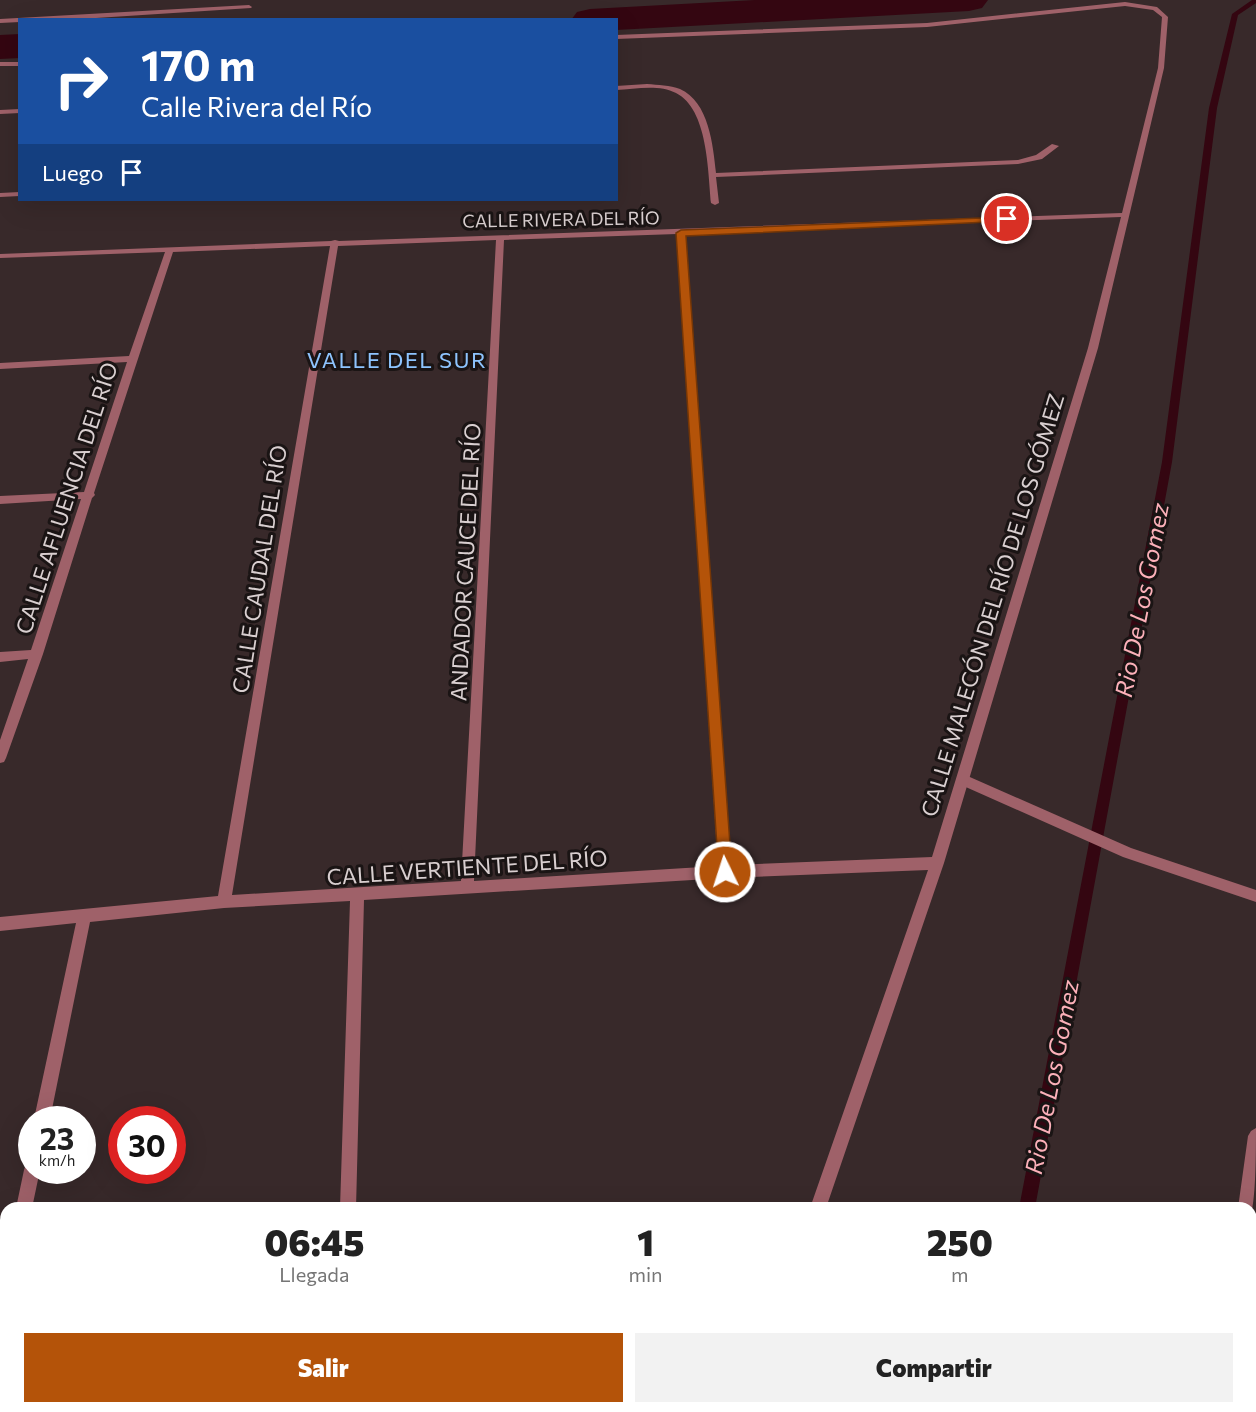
<!DOCTYPE html>
<html lang="es">
<head>
<meta charset="utf-8">
<style>
  :root { --surface:#fff; --page:#f2f2f2; --text:#222; --muted:#767676; --accent:#b45309 }
  body { margin:0; font-family:Commissioner,sans-serif; background:var(--page); color:var(--text); height:100vh; display:flex; flex-direction:column; font-size:22px; white-space:nowrap }
  * { box-sizing:border-box; margin:0 }
  p { font-size:20px; color:var(--muted) }
  .icon { flex:none; width:33px; height:33px; fill:none; stroke:currentColor; stroke-width:2; stroke-linecap:round; stroke-linejoin:round }
  .map { position:relative; flex:1; overflow:hidden }
  .sheet { position:absolute; left:0px; top:1202px; width:1257px; height:212px; display:flex; flex-direction:column; background:var(--surface); border-radius:18px 18px 0 0; box-shadow:0 6px 24px #0002 }
  .sheet>* { flex:none }
  .banner { position:absolute; left:18px; top:18px; width:600px; height:183px; border-radius:0px; box-shadow:0 6px 24px #0002; background:#1a4fa0; color:#fff; overflow:hidden }
  .speed { position:absolute; left:18px; top:1106px; display:flex; gap:12px; font-size:30px; font-weight:700; text-align:center }
  .speed>* { display:grid; place-content:center; width:78px; height:78px; border-radius:50%; background:var(--surface); box-shadow:0 6px 24px #0002; line-height:1 }
  .speed small { font-size:15px; font-weight:400 }
  .speed .limit { border:9px solid #d22; background:#fff; color:#111 }
  .pin { position:absolute; display:grid; place-items:center; width:51px; height:51px; color:#fff; margin:-26px; border:3px solid #fff; border-radius:50%; box-shadow:0 2px 6px #0007 }
  .me { position:absolute; width:66px; margin:-33px; rotate:356deg; stroke-linejoin:round; filter:drop-shadow(0 0 4px #0008) }
  .turn { display:flex; align-items:center; gap:21px; height:126px; padding:0 24px; font-size:27px }
  .turn .icon { width:78px; height:78px; stroke-width:2.5 }
  .turn b { display:block; font-size:42px; line-height:51px }
  .then { display:flex; align-items:center; height:57px; padding:0 24px; background:#0003; gap:12px; font-size:22px }
  .eta { display:flex; justify-content:space-evenly; align-items:center; height:102px; text-align:center }
  .eta b { font-size:36px; font-weight:800; line-height:42px }
  .button { display:flex; gap:12px; margin-top:auto; padding:12px 24px }
  .button a { flex:1; height:69px; border-radius:0px; background:var(--accent); color:#fff; font-size:24px; font-weight:800; line-height:69px; text-align:center }
  .button a+a { background:var(--page); color:var(--text) }
  .map>svg:first-child { display:block }
</style>
</head>
<body>
<div class="map">
<svg width="1256" height="1412" viewBox="0 0 1256 1412">
  <rect width="100%" height="100%" fill="#38292a"/>
  <g fill="none" stroke-linecap="round" stroke-linejoin="round">
    <!-- stream -->
    <path fill="#340611" fill-rule="evenodd" d="M1252,0h4v3l-18,12 -21,93 -45,354 -137,746h-16l143,-746 47,-354 23,-94z
      M980,1407h18l-1,5h-18z"/>
    <!-- river -->
    <path fill="#340611" fill-rule="evenodd" d="M755,0h233l-6,8 -13,3 -353,19v-10h-45l6,-8 13,-3z
      M20,34v24l-20,1v-24z"/>
    <!-- service -->
    <path fill="#9f6169" fill-rule="evenodd" d="M249,5l3,2 -1,1 -186,12h-45v2l-20,1v-4z"/>
    <!-- pedestrian -->
    <path fill="#9f6169" fill-rule="evenodd" d="M963,774l168,74 125,42v12l-133,-45 -164,-73 -2,-4 2,-4z"/>
    <!-- minor -->
    <path fill="#9f6169" fill-rule="evenodd" d="M1125,2l32,5 11,10 -4,51 -66,280 -154,515 -118,345h-16l118,-338 -203,8 -361,22 -8,308h-16l10,-307 -126,7 -134,14 -40,197h-16l42,-196 -76,8v-14l218,-21 112,-650 -157,6 -79,241 1,2 -3,3 -49,156 -37,104 -2,4 -4,1v-23l28,-81 -28,3v-10l31,-2 50,-151 -81,5v-8l84,-4 43,-130 -127,7v-6l129,-7 36,-104 -165,6v-4l331,-13 4,-1 4,1 783,-28 36,-145 4,-51 -9,-7 -28,-4 -198,21 -311,12v-4l311,-12zM1121,217l-33,131 -156,509 -201,8 -46,-632zM677,234l41,632 -244,15 30,-641zM496,240l-35,641 -229,14 106,-649z
      M0,62h20v4h-20z
      M647,84c11,1 23,1 33,5 29,13 33,56 36,84l302,-13 18,-5 16,-11 7,2 -17,13 -24,5 -302,13 3,26 -4,2 -4,-2c-3,-31 -3,-94 -35,-110 -17,-9 -41,-4 -60,-3v-4z
      M20,109v4l-20,1v-4z
      M20,192v4l-20,1v-4z
      M32,1162v8h8l-8,38h-16l8,-38 2,-6z
      M6,1285v44l-6,3v-45z
      M334,1407h18v5h-18z
      M740,1407h18l-1,5h-18z"/>
    <!-- tertiary -->
    <path fill="#9f6169" fill-rule="evenodd" d="M1256,1128c0,21 0,69 -5,86v-6h-13l10,-72 3,-5z
      M1210,1407h18v5h-18z"/>
  </g>
  <!-- route -->
  <path fill="#b45309" stroke="#753606" stroke-width="1.5" d="M1007,217l4,2 -1,2 -324,15 46,636 -2,5h-11l-43,-644 5,-3z"/>
  <g text-anchor="middle" dominant-baseline="central" stroke-width="6" stroke-linejoin="round" paint-order="stroke">
    <!-- far-street labels -->
    <g font-size="18" fill="#d9cfd0" stroke="#1a1414">
      <text transform="translate(561 219) rotate(-1)">CALLE RIVERA DEL RÍO</text>
    </g>
    <!-- far-quarter labels -->
    <g font-size="22" letter-spacing="1.5" fill="#8ec4fe" stroke="#1a1414">
      <text x="397" y="359">VALLE DEL SUR</text>
    </g>
    <!-- street labels -->
    <g font-size="22" fill="#d9cfd0" stroke="#1a1414">
      <text transform="translate(66 498) rotate(-72)">CALLE AFLUENCIA DEL RÍO</text>
      <text transform="translate(465 562) rotate(-87)">ANDADOR CAUCE DEL RÍO</text>
      <text transform="translate(259 569) rotate(-81)">CALLE CAUDAL DEL RÍO</text>
      <text transform="translate(992 605) rotate(-73)">CALLE MALECÓN DEL RÍO DE LOS GÓMEZ</text>
      <text transform="translate(467 867) rotate(-4)">CALLE VERTIENTE DEL RÍO</text>
    </g>
    <!-- water labels -->
    <g font-size="24" font-style="italic" fill="#fcb0b9" stroke="#1a1414">
      <text transform="translate(1141 600) rotate(-79)">Rio De Los Gomez</text>
      <text transform="translate(1051 1077) rotate(-79)">Rio De Los Gomez</text>
    </g>
  </g>
</svg>
<div class="speed"><div>23<small>km/h</small></div><div class="limit">30</div></div>
<div class="pin" style="left:1007px;top:219px;background:#d93025"><svg class="icon" aria-label="arrive" viewBox="0 0 24 24"><path d="M6 21V4h12l-3 4 3 4H6"/></svg></div>
<svg class="me" style="left:725px;top:872px" viewBox="-20 -20 40 40"><circle r="17" fill="#b45309" stroke="#fff" stroke-width="3"/><path d="M0-11L8 9 0 5-8 9z" fill="#fff"/></svg>
<div class="banner">
<div class="turn"><svg class="icon" aria-label="right" viewBox="0 0 24 24"><path d="M7 20v-9h11M14 6l5 5-5 5"/></svg><div><b>170 m</b>Calle Rivera del Río</div></div>
<div class="then">Luego<svg class="icon" aria-label="arrive" viewBox="0 0 24 24"><path d="M6 21V4h12l-3 4 3 4H6"/></svg></div>
</div>
<section class="sheet">
<div class="eta">
<div><b>06:45</b><p>Llegada</p></div>
<div><b>1</b><p>min</p></div>
<div><b>250</b><p>m</p></div>
</div>
<div class="button"><a>Salir</a><a>Compartir</a></div>
</section>
</div>
</body>
</html>
